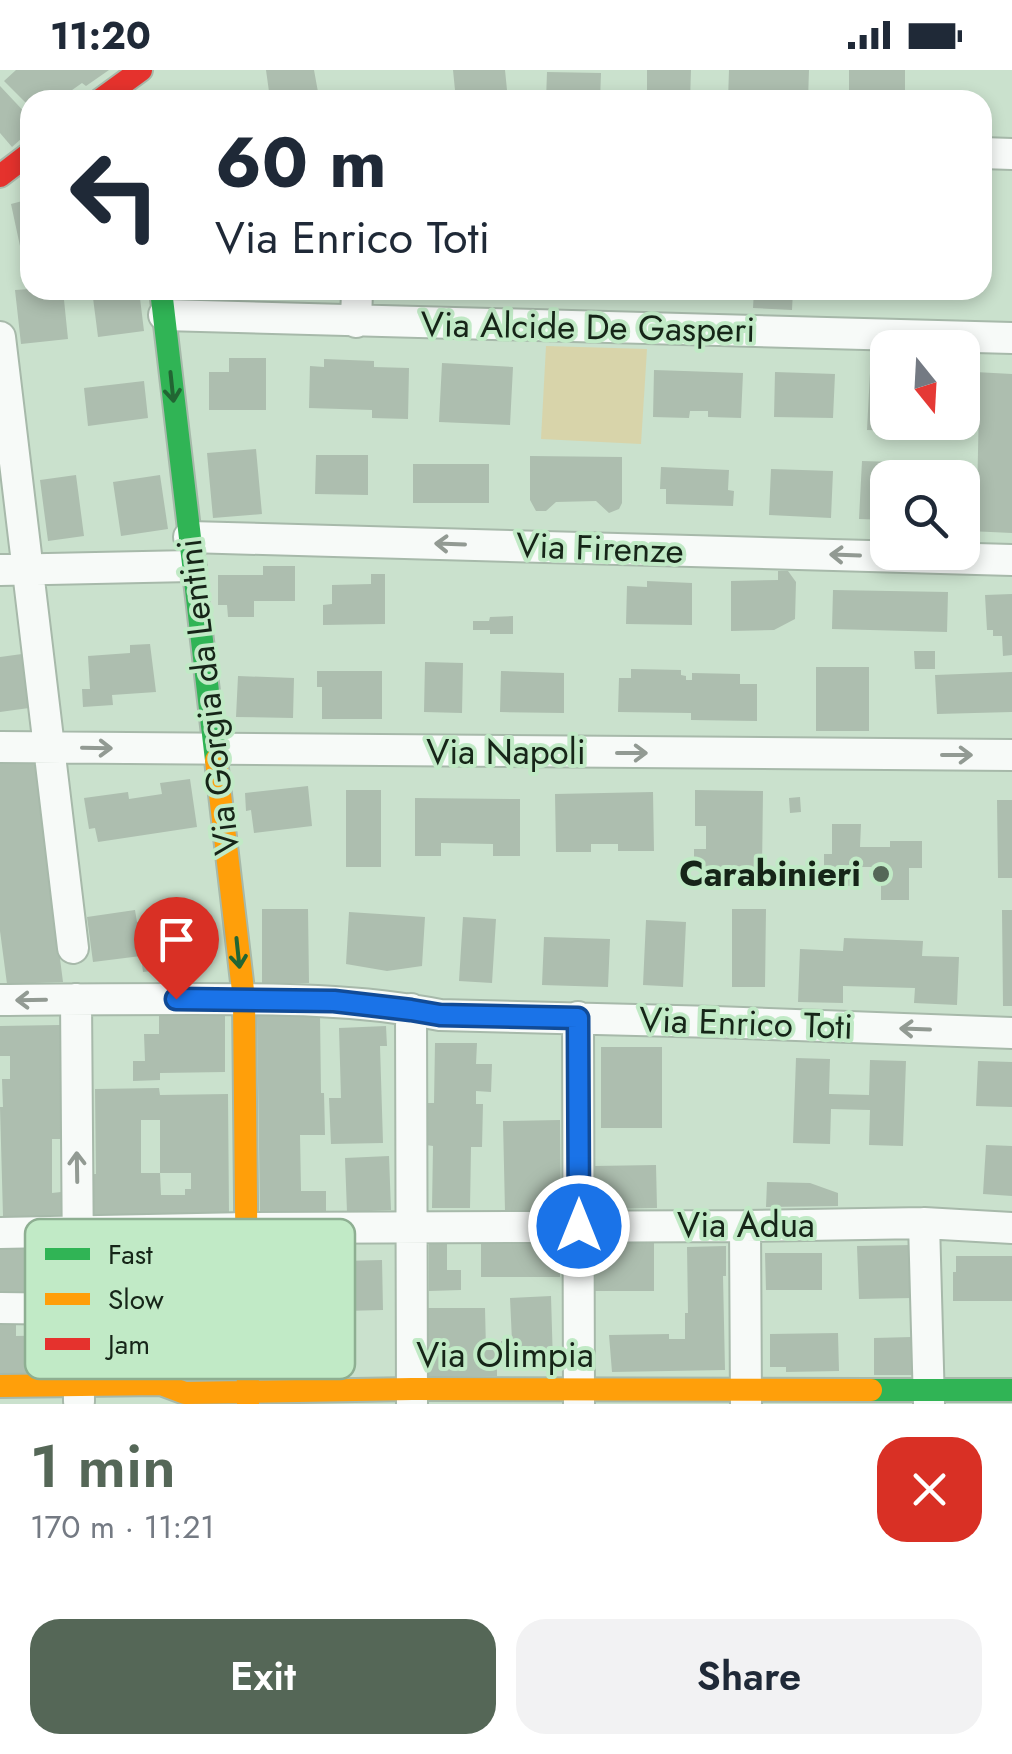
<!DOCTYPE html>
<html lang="en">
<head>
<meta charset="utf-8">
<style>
  :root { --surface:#fff; --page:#f2f2f3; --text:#1f2937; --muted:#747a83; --accent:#556757 }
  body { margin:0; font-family:Jost,sans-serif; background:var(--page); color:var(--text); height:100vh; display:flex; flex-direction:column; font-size:38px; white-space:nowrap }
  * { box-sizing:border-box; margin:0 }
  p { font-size:32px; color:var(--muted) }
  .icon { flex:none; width:55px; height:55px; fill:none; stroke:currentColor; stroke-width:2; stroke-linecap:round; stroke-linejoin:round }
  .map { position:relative; height:1334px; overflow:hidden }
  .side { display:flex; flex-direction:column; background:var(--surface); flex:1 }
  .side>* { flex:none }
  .banner { position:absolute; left:20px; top:20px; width:972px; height:210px; border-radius:30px; box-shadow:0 5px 15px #0003; background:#fff; color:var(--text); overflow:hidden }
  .needle { width:65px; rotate:162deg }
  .controls { position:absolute; left:870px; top:260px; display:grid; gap:20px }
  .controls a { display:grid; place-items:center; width:110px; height:110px; border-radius:20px; background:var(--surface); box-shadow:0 5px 15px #0003; font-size:50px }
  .pin { position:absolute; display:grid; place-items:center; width:85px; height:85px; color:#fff; margin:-102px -42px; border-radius:50% 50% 50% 0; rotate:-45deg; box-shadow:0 0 10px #0007 }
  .pin .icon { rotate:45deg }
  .me { position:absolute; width:110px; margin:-55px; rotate:0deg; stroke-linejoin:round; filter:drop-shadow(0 0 8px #0008) }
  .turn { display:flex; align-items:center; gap:35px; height:210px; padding:0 30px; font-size:45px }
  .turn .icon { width:130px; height:130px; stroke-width:2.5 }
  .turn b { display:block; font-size:70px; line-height:85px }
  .round { display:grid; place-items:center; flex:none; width:105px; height:105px; border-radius:30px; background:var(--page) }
  .head { display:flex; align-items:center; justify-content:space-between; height:170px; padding:0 30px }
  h1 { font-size:60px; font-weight:600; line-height:75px; color:var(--accent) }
  .button { display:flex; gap:20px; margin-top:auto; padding:20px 30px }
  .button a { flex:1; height:115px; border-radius:30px; background:var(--accent); color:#fff; font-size:40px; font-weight:600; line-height:115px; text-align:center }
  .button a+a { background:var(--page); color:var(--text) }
  .status { display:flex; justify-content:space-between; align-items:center; height:70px; padding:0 50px; background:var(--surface); direction:ltr }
  .status svg { height:28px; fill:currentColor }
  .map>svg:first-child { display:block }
</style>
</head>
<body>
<div class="status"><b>11:20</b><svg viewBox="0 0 49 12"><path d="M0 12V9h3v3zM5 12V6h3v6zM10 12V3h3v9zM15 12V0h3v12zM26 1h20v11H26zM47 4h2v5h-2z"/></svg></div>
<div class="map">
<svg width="1012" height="1334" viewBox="0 0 1012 1334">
  <rect width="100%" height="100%" fill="#cae1cd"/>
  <!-- green -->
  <path fill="#d8d4aa" d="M546,276l101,3 -6,95 -100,-5z"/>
  <!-- building -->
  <path fill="#adbeaf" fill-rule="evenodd" d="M16,0h93l-23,16 -4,-3 -24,17h-28v7l-26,-26z
    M266,0h48l4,22 -48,7z
    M453,0h52l3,30h-52z
    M647,0h44l-1,30 -43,-2z
    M729,0h80l-1,30h-80z
    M849,0h56v21h-18v9h-38z
    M547,2l54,1 -1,27h-54z
    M0,16l30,32v13l-18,16 -12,-14z
    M30,129v45l-10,2 -9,-42z
    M30,219l33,1 5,49 -47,5 -6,-54z
    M92,220h47l5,41 -46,6z
    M754,220h39l-1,20 -39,-2z
    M229,288h37v52h-57v-38h20z
    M324,289l50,2v6l35,1 -1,51 -36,-1v-8l-63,-2 1,-42 14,1z
    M442,293l71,4 -3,58 -71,-3z
    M654,300l89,3 -2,45 -33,-1v-6h-18l-1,7 -36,-1z
    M775,302l60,2 -2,44 -59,-1z
    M975,302l37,2v159l-43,-2 2,-29 6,1 2,-103 -6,-1z
    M870,303l18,1v48h41l-1,10 -61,-2z
    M144,311l4,37 -60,8 -4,-38z
    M256,379l6,65 -49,4 -6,-65z
    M316,385h52v40l-53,-1z
    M530,386l92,1v46l-3,6 -10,4 -13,-12 -40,1 -10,9h-10l-6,-11z
    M862,391l68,2 -1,15h-41v42l-29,-1z
    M413,394h76v39h-76z
    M661,397l68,3 -1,20 6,1 -1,15 -67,-2v-15h-6z
    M771,399l62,2 -2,47 -62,-3z
    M76,405l8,61 -36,5 -8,-61z
    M160,405l8,54 -47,7 -8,-54z
    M263,496h32v35h-41v16h-26l-1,-12h-9v-30h45z
    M778,501h10l8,11 -1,37 -21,11 -43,1v-50l47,-1z
    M371,504h14v50l-62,1v-20l9,-1v-19l39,-1z
    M647,511l45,2v42l-66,-1 1,-38 20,1z
    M833,520l115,2 -1,40 -115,-3z
    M1012,524v61l-9,1 -1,-20h-9v-6h-6l-2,-35z
    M513,546v18h-23v-4h-17v-9h16l1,-4z
    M150,574l6,48 -44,3 1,10 -30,2 -1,-18h8l-2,-33 42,-3v-8z
    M914,581h21v18h-20z
    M22,584l7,54 -29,4v-55z
    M425,592l38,1 -1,50 -38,-1z
    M816,597h53v64h-53z
    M631,599l50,1v5l5,1v4h6v-7l48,1v10h17v37l-66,-1v-7l-73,-1 1,-34h12z
    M317,601h65v48h-60v-32h-5z
    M501,601l63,2v40l-64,-1z
    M1012,602v40l-75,2 -2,-39z
    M238,606l56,2 -1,40 -57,-1z
    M0,694h35l28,218 -56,2 -7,-53z
    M190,709l7,48 -99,15 -3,-14 -6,1 -5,-31 44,-6 1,7 33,-5 -2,-11z
    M308,716l4,40 -58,7 -3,-23 -5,1 -1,-18z
    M346,720h35v77h-35z
    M695,720l68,1 -1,80 -68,-1v-21h12v-23h-11z
    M653,722l1,59h-36v-7h-27v8h-35l-1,-58z
    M800,727l1,15 -11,1 -1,-15z
    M415,728l105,1v57h-27v-12l-52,-1v13h-26z
    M997,730h15v78h-14z
    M832,754h29l-1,23h30v-6h32v27h-13v32h-28v-33h-29v19l-28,-1v-31h8z
    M262,839h46l1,74 -47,1z
    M732,839h34l-1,78h-33z
    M135,840l2,12 60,-7 7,50 -61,7 -2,-16 -48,6 -6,-45z
    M1002,840h10v96h-9z
    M349,842l76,5 -3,49 -35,5 -41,-7z
    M463,847l33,2 -4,64 -33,-2z
    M646,850l40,2 -3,65 -40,-2z
    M544,867l66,2 -2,48 -66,-2z
    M844,868l79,3 -1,15 37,1 -2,48 -43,-2 1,-15 -72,-2v17l-45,-1 2,-53 43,2z
    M225,943v59l-65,1v7l-27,1v-20h12l-1,-27h15v-20z
    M320,944l1,79h3l1,42h-25l1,56h25v22l-66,1 -3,-199z
    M60,955l1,114h-9v54l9,-1 1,24h-59l-3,-109h3l-1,-28h8v-23h-10v-30z
    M386,956l1,20h-7l3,97 -52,1 -2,-46h12l-2,-70z
    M435,973h42l-1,21h16l-1,28 -15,-1v13h7l-1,43h-11l-1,61h-38l1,-62 -7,-1 1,-42h7z
    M601,977h61v81h-61z
    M796,988l34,1 -1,35 40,1 1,-35 36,1 -3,85 -34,-1 1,-35 -39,-1 -1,35 -37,-1z
    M978,991l34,1v45l-36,-1z
    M159,1018l1,7 68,-1 1,120 -137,2v-42h4l-1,-85zM141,1050h19v53h-19zM160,1103h31v16h-6v6h-24z
    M560,1050l1,89 -56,2 -2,-90z
    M986,1075l26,1v50l-29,-2z
    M389,1086l2,54 -44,2 -2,-54z
    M656,1095l1,43 -63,1v-43z
    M767,1112l43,1 28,10v13l-72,1z
    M596,1169h58v52h-59z
    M560,1170v37h-79v-36z
    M429,1172h18v28h14v20l-32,1z
    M912,1175l1,53 -54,1 -2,-53z
    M63,1176v50h-63v-49z
    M726,1176v30h-3l2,94 -113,2 -3,-37 60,-1v5h16v-26h3l-1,-66z
    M765,1183h57v37h-56z
    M956,1186h56v45h-59v-29h3z
    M382,1190l1,50 -39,1 -1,-50z
    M551,1226l2,68 -28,1 -1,-15h-22l-1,-9h11l-2,-43z
    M426,1238h59l1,42h11v26l-70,1z
    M16,1249v17l48,-1 1,43 -65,1v-59z
    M838,1263l1,38 -53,1v-5h-16v-33z
    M912,1267v38h-38v-37z"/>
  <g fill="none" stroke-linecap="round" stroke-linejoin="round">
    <!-- street casing -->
    <g stroke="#a7b9aa" stroke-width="34">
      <path id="street" d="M982,83l30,1
        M164,245l848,23
        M356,252l1,-32
        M0,267l73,611
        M189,467l823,23
        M0,500l191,-4
        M0,677l1012,8
        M76,929l3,402
        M0,930c65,-1 129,-1 194,-1 82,0 165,0 246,16l275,7 297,11
        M411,939l1,395
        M578,947l1,387
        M924,1153l5,181
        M745,1156l1,178
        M0,1163l247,-5 498,-2 179,-3 88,5
        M0,1238l79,1"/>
    </g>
    <!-- fast casing -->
    <g stroke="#a7b9aa" stroke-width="26">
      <path id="fast" d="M161,220l55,470
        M871,1320h141"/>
    </g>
    <!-- slow casing -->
    <g stroke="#a7b9aa" stroke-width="26">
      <path id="slow" d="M216,690l28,239 4,405
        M0,1316l161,-2 24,9 227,-4 459,1"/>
    </g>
    <!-- jam casing -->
    <g stroke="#a7b9aa" stroke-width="26">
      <path id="jam" d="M100,30l41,-30
        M0,106l30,-23"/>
    </g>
    <!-- street -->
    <use href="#street" stroke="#f7faf8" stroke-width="30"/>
    <!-- fast -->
    <use href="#fast" stroke="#30b455" stroke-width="22"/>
    <!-- slow -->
    <use href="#slow" stroke="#ff9f0a" stroke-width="22"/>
    <!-- jam -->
    <use href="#jam" stroke="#e5322d" stroke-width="22"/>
  </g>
  <!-- one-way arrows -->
  <defs><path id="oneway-shaft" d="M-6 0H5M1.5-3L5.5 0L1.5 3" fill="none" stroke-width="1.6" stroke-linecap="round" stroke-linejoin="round" transform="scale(2.5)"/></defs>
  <g stroke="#226533">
    <use href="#oneway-shaft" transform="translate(172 317) rotate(84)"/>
    <use href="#oneway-shaft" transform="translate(238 883) rotate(84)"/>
  </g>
  <g stroke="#929a93">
    <use href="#oneway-shaft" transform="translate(450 474) rotate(-178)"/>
    <use href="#oneway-shaft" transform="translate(845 485) rotate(-178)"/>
    <use href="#oneway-shaft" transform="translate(97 678) rotate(1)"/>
    <use href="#oneway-shaft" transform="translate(632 683)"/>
    <use href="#oneway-shaft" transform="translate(957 685)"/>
    <use href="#oneway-shaft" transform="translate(31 930) rotate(179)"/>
    <use href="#oneway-shaft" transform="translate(915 959) rotate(-178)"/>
    <use href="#oneway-shaft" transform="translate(77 1097) rotate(-91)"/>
  </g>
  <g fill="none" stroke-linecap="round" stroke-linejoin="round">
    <!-- route casing -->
    <g stroke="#114b97" stroke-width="25">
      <path id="route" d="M176,929l158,2 77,9 29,5 138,3 1,208"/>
    </g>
    <!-- route -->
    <use href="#route" stroke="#1a73e8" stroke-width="18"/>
  </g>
  <!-- markers -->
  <circle fill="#556757" stroke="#c1eac6" stroke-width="4" cx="881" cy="804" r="10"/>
  <g text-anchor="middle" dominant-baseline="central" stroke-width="8" stroke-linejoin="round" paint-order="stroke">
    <!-- street labels -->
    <g font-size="35" fill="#162518" stroke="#c1eac6">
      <text transform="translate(588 257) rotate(1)">Via Alcide De Gasperi</text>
      <text transform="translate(600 478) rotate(2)">Via Firenze</text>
      <text transform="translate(208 627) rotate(-97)">Via Gorgia da Lentini</text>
      <text x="506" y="682">Via Napoli</text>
      <text transform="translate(746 953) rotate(2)">Via Enrico Toti</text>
      <text x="746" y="1155">Via Adua</text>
      <text x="505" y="1285">Via Olimpia</text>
    </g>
    <!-- poi labels -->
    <g font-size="35" font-weight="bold" fill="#162518" stroke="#c1eac6" text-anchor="end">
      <text x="861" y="804">Carabinieri</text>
    </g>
  </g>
  <!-- legend -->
  <rect x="25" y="1149" width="330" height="160" rx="15" fill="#c1eac6" stroke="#8eaf92" stroke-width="2.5"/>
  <rect x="45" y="1178" width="45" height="12" fill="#30b455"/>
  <rect x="45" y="1223" width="45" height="12" fill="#ff9f0a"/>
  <rect x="45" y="1268" width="45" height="12" fill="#e5322d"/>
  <g font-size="28" fill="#162518">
    <text x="108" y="1194">Fast</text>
    <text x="108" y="1239">Slow</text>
    <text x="108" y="1284">Jam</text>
  </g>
</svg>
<div class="controls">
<a><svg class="needle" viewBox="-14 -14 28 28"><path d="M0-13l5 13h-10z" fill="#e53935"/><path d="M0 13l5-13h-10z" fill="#747a83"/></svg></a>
<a><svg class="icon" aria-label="search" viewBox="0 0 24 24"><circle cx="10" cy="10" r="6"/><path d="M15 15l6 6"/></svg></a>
</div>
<div class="pin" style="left:176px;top:929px;background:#d93025"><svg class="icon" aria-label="arrive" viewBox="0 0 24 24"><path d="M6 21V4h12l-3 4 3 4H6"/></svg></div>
<svg class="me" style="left:579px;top:1156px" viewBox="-20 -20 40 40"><circle r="17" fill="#1a73e8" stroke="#fff" stroke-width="3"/><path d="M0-11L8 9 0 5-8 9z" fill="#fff"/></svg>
<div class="banner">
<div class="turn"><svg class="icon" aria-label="left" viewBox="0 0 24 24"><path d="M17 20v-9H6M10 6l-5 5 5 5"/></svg><div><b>60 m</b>Via Enrico Toti</div></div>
</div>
</div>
<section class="side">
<div class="head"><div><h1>1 min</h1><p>170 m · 11:21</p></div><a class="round" style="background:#d93025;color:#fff"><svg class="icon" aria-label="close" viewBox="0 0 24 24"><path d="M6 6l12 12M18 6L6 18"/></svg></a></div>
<div class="button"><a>Exit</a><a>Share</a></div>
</section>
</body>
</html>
